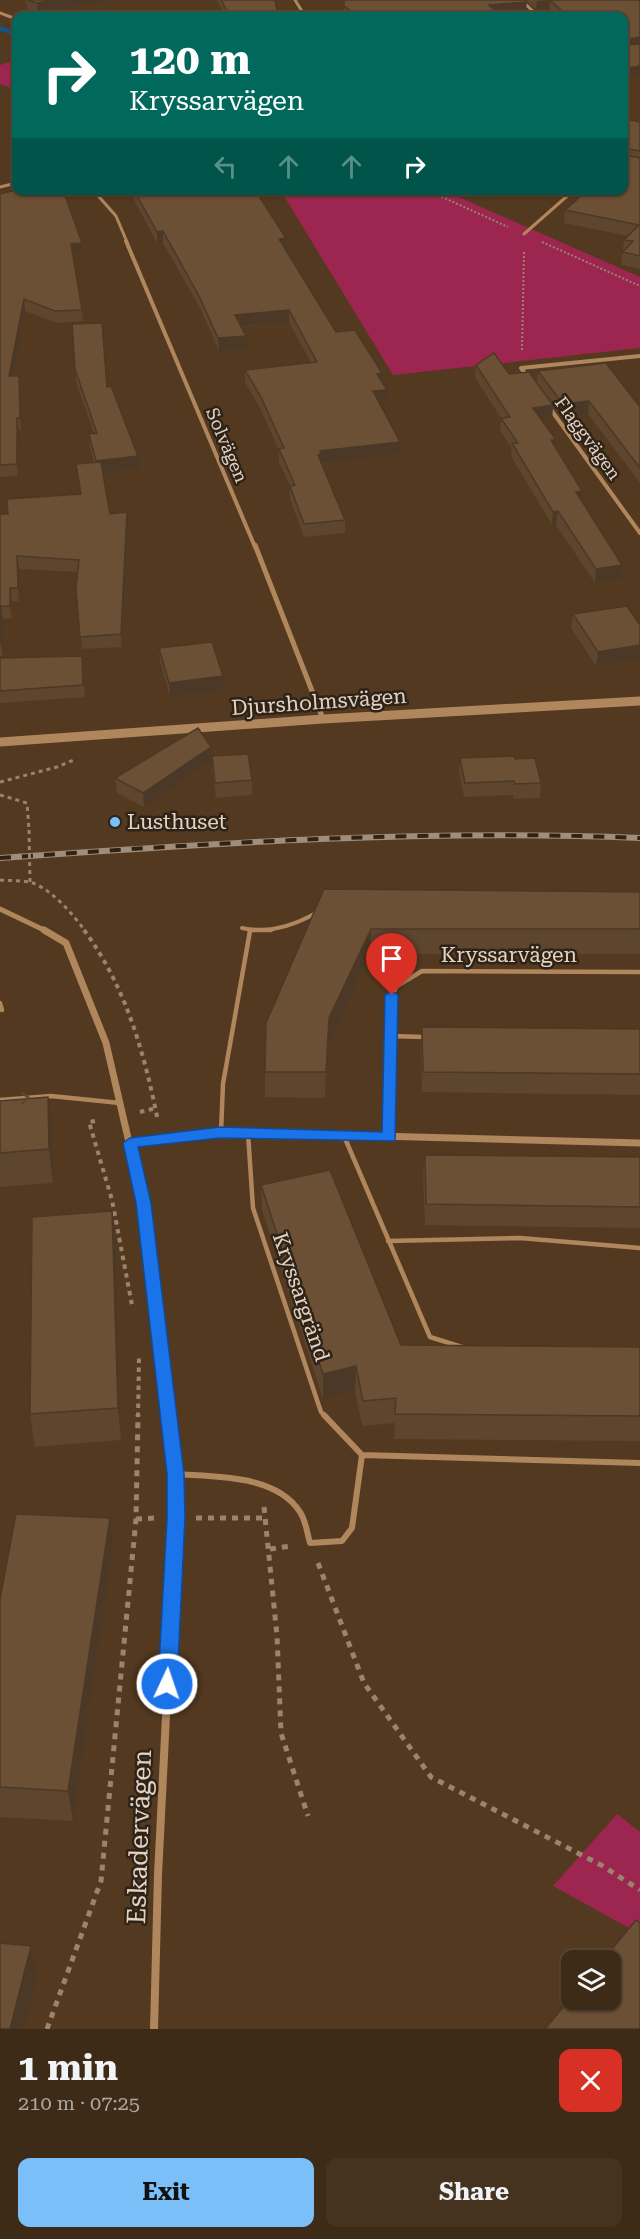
<!DOCTYPE html>
<html lang="en">
<head>
<meta charset="utf-8">
<style>
  :root { --surface:#3e2b17; --page:#453320; --text:#f1f3f6; --muted:#ada7a1; --line:#574736; --accent:#7abff8 }
  body { margin:0; font-family:"Roboto Serif",serif; background:var(--page); color:var(--text); height:100vh; display:flex; flex-direction:column; font-size:22px; white-space:nowrap }
  * { box-sizing:border-box; margin:0 }
  p { font-size:20px; color:var(--muted) }
  .icon { flex:none; width:33px; height:33px; fill:none; stroke:currentColor; stroke-width:2; stroke-linecap:round; stroke-linejoin:round }
  .map { position:relative; height:2029px; overflow:hidden }
  .drawer { display:flex; flex-direction:column; background:var(--surface); flex:1 }
  .drawer>* { flex:none }
  .banner { position:absolute; left:12px; top:12px; width:616px; height:183px; border-radius:12px; box-shadow:0 2px 4px #0004,0 0 0 2px var(--line); background:#00695c; color:#fff; overflow:hidden }
  .buttons { position:absolute; left:561px; top:1950px; display:grid; gap:12px }
  .buttons a { display:grid; place-items:center; width:60px; height:60px; border-radius:12px; background:var(--surface); box-shadow:0 2px 4px #0004,0 0 0 2px var(--line); font-size:30px }
  .pin { position:absolute; display:grid; place-items:center; width:51px; height:51px; color:#fff; margin:-62px -26px; border-radius:50% 50% 50% 0; rotate:-45deg; box-shadow:0 0 6px #0007 }
  .pin .icon { rotate:45deg }
  .me { position:absolute; width:66px; margin:-33px; rotate:3deg; stroke-linejoin:round; filter:drop-shadow(0 0 4px #0008) }
  .turn { display:flex; align-items:center; gap:21px; height:126px; padding:0 18px; font-size:27px }
  .turn .icon { width:78px; height:78px; stroke-width:2.5 }
  .turn b { display:block; font-size:42px; line-height:51px }
  .lanes { display:flex; align-items:center; height:57px; padding:0 18px; background:#0003; justify-content:center; gap:30px; direction:ltr }
  .lanes .off { opacity:.35 }
  .round { display:grid; place-items:center; flex:none; width:63px; height:63px; border-radius:12px; background:var(--page) }
  .head { display:flex; align-items:center; justify-content:space-between; height:102px; padding:0 18px }
  h1 { font-size:36px; font-weight:700; line-height:45px }
  .cta { display:flex; gap:12px; margin-top:auto; padding:12px 18px }
  .cta a { flex:1; height:69px; border-radius:12px; background:var(--accent); color:#111; font-size:24px; font-weight:700; line-height:69px; text-align:center }
  .cta a+a { background:var(--page); color:var(--text) }
  .map>svg:first-child { display:block }
</style>
</head>
<body>
<div class="map">
<svg width="640" height="2029" viewBox="0 0 640 2029">
  <rect width="100%" height="100%" fill="#53391f"/>
  <!-- green -->
  <path fill="#9c264f" d="M16,60v30l-16,-6v-19z
    M281,191h164l195,86v71l-247,27z
    M617,1814l23,18v102l-87,-48z"/>
  <g fill="none" stroke-linecap="round" stroke-linejoin="round">
    <!-- stream -->
    <path stroke="#125787" stroke-width="4.5" d="M0,28l16,6"/>
    <!-- path-far3 -->
    <path stroke="#99846f" stroke-width="2" stroke-dasharray="2 2" stroke-linecap="butt" d="M427,190l81,37
      M542,242l98,44
      M522,350l2,-98"/>
    <!-- path-far2 -->
    <path stroke="#99846f" stroke-width="3" stroke-dasharray="4 4" stroke-linecap="butt" d="M0,782l57,-15 19,-8
      M0,795l27,8 2,27
      M0,880c11,1 23,0 33,3 20,8 40,31 52,48"/>
    <!-- path-far1 -->
    <path stroke="#99846f" stroke-width="4" stroke-dasharray="4.5 4.5" stroke-linecap="butt" d="M84,930c42,57 60,122 74,191
      M140,1112l16,-4
      M95,1121l-6,1 23,78 20,105
      M138,1417l1,-60"/>
    <!-- path -->
    <path stroke="#99846f" stroke-width="5" stroke-dasharray="6 6" stroke-linecap="butt" d="M264,1507l13,129 4,97 27,83
      M196,1518h70
      M136,1519l20,-1
      M270,1549l21,-3
      M318,1563l46,120 67,94 170,88 39,25
      M47,2029l54,-148 35,-362 2,-104"/>
    <!-- service-far2 -->
    <path stroke="#b0865d" stroke-width="4" d="M242,928c26,6 51,-2 74,-15"/>
    <!-- service-far1 -->
    <path stroke="#b0865d" stroke-width="4.5" d="M249,930h22
      M0,1003l2,7
      M391,1036l33,1
      M0,1100l51,-4 69,7
      M221,1132l2,-48 27,-153
      M248,1133l5,75 68,204 5,5
      M344,1136l86,201 32,10
      M389,1138l3,-143 5,-9 25,-15 218,1
      M388,1241l132,-3 120,10"/>
    <!-- service -->
    <path stroke="#b0865d" stroke-width="6" d="M324,1415l38,40 278,8
      M175,1474c39,3 101,0 125,38 6,9 7,21 10,31l32,-2 10,-13 10,-73"/>
    <!-- minor-far4 -->
    <path stroke="#b0865d" stroke-width="3" d="M295,0l10,16
      M521,0l17,16
      M0,13l16,6
      M0,187l16,-4
      M93,190l23,26 11,26
      M524,234l50,-44"/>
    <!-- minor-far3 -->
    <path stroke="#b0865d" stroke-width="4" d="M126,241l129,306
      M527,376l-6,-8 119,-12
      M549,407l91,126"/>
    <!-- minor-far2 -->
    <path stroke="#b0865d" stroke-width="5" d="M255,545l68,174
      M0,909l46,22"/>
    <!-- minor-far1 -->
    <path stroke="#b0865d" stroke-width="7" d="M44,930l22,13 40,100 37,160 25,214
      M130,1143l91,-11 419,11"/>
    <!-- minor -->
    <path stroke="#b0865d" stroke-width="8" d="M154,2029l4,-154 18,-357 -1,-44 -7,-59"/>
    <!-- tertiary -->
    <path stroke="#b0865d" stroke-width="9" d="M0,742l323,-23 317,-18"/>
    <!-- rail casing -->
    <g stroke="#a28d79" stroke-width="6">
      <path id="rail" d="M0,858c213,-15 426,-29 640,-20"/>
    </g>
    <!-- rail -->
    <use href="#rail" stroke="#2f2318" stroke-width="4" stroke-dasharray="11" stroke-linecap="butt"/>
    <!-- path-bridge -->
    <path stroke="#99846f" stroke-width="3" stroke-dasharray="4 4" stroke-linecap="butt" d="M29,830l1,52"/>
  </g>
  <!-- wall -->
  <path fill="#5d452e" d="M25,0h87l-75,13 -9,-4z
    M217,0h58l2,11 3,5h-55z
    M344,0h181l1,10 -30,2 4,4h-153l-3,-2z
    M525,0h115v75l-16,3v-62h-66l-9,-8 -13,1z
    M624,119l16,3v147l-19,-4 3,-25 4,-4 -64,-13 1,-13 59,-20z
    M121,190h134l31,48 1,11h-1l50,83 45,49 6,21 -8,1 21,39v12l-78,9 23,57v13l-41,4 -14,-38v-13l-11,-24v-12l-18,-40 -16,-28v-12l66,-7 -22,-41 -48,5 6,21 -28,3 -19,-43 -37,-65h-6l-24,-45z
    M0,194l82,49v11l-9,1 9,55 1,11 -27,2 -31,-12 -12,65h6l1,12 1,42h-2l-1,46 -18,1z
    M72,324l35,63 32,83 -36,4 7,40 18,10 -6,123 -40,2 -6,-60 2,-17 -59,-3v32h-7v17l-9,1v37h-3v-142h8l72,-20 -4,-30 18,-1 -4,-16 -1,-13 5,-1 -18,-51z
    M476,365l33,9 28,9 1,-12 102,36v76l-52,-69 -26,3 -9,-11 -1,12 -10,2 14,20 -1,7 27,44 -1,9 40,79 -26,4 -39,-58h-4l-41,-69 1,-8 -12,-17 1,-13 -26,-40z
    M573,614l67,11v34l-44,7 -25,-38z
    M159,648l64,28v14l-53,7 -10,-35z
    M82,656l3,41 -85,6v-45z
    M211,747v14l-67,46 -27,-14 -2,-15z
    M212,756l40,24v15l-36,3 -4,-27z
    M460,758l55,1 26,24 -1,15 -26,1 -1,-4 -49,2 -5,-25z
    M324,889l316,3v62h-270l-41,90 -4,54 -60,-1v-25z
    M422,1027l218,2v66l-218,-3 -1,-44z
    M0,1101l53,30v52l-53,4z
    M425,1155l215,2v71l-215,-3 -2,-49z
    M261,1185l140,160 239,2v94l-246,-2 1,-16 -33,3 -7,-35 -32,8 -61,-189z
    M112,1211l4,33 5,196 -86,7 -5,-33z
    M113,1550l-40,271 -73,-4v-218z"/>
  <!-- shaded-wall -->
  <path fill="#4c3826" d="M57,0h55l-75,13v-10z
    M550,0l-1,8 -13,1 1,-8z
    M527,2l-1,8 -37,3v-8z
    M640,37v8l-16,3v-8z
    M640,66v9l-16,3v-9z
    M163,231v12h-6v-11z
    M286,238l1,11 -8,1v-11z
    M82,243v11l-10,1 -1,-11z
    M24,299l1,12 -14,77 -2,-12z
    M289,310v12l-54,5v-12z
    M246,336l1,12 -28,3 -1,-13z
    M382,373l-1,12 -4,-11z
    M19,376l1,12 1,42 -1,-12z
    M387,390v12l-15,2 1,-13z
    M589,401l-1,13 -26,3 1,-13z
    M553,405l-1,13 -20,3 1,-13z
    M17,418l2,12 -1,46 -1,-12z
    M551,440h5l-1,13z
    M400,442v12l-79,9 -3,-8 2,-4z
    M138,456l1,14 -42,4 -1,-13z
    M582,491l-1,13 -5,-12z
    M558,511l-2,14h-4l1,-13z
    M127,512l1,12 -6,123 -1,-13z
    M17,556l2,13v32l-1,-13z
    M622,565l-1,14 -26,4 1,-14z
    M10,588l2,13v17l-2,-12z
    M1,606l2,13v37l-2,-13z
    M640,645v14l-44,7 2,-14z
    M223,676v14l-53,7 -1,-14z
    M211,747v14l-67,46 -1,-14z
    M371,929l-1,25 -41,90 -4,54 1,-26 3,-54z
    M48,1097l5,34v52l-4,-34z
    M112,1211l4,33 5,196 -3,-32z
    M356,1366l-1,25 -32,8v-25z
    M110,1518l3,32 -40,271 -5,-30z
    M31,1946l6,29 -13,54h-14z"/>
  <!-- building -->
  <path fill="#6c5036" stroke="#4c3826" stroke-width="1.5" d="M27,0h30l-20,3z
    M221,0h54l2,11 3,5h-50z
    M344,0h181l2,2 -38,3 11,11h-142l-14,-10z
    M550,0h90v37l-16,3v-24h-56z
    M640,44v22l-16,3v-24z
    M624,119l16,3v29l-15,-3 -1,1z
    M624,155l16,3v98l-17,-4 10,-11 -9,-1 15,-15 -74,-15 23,-20h36z
    M16,190h47l19,53 -11,1 11,66 -27,1 -31,-12 -15,77h10l1,42h-3v46l-17,1v-271z
    M134,190h121l31,48 -7,1 57,93 19,-2 27,43 -5,1 10,16 -14,1 27,51 -80,9 1,3 -3,1 27,65 -41,4 -14,-38 5,-1 -16,-36 5,-1 -23,-51 -16,-27 72,-8 -28,-52 -54,5 11,21 -28,2 -19,-42 -36,-65 -6,1z
    M102,323l5,64 4,-1 27,70 -42,5 -7,-27 8,-1 -22,-64 -3,-45z
    M494,353l15,21 20,-2 24,33 -20,3 23,32h-5l31,51 -6,1 46,73 -26,4 -38,-58 -5,1 -41,-69h6l-17,-25 9,-1 -34,-52z
    M606,363l34,44v61l-51,-67 -26,3 -25,-33z
    M101,462l9,52 17,-2 -6,122 -41,3 -4,-48 3,-29 -62,-4 1,32h-8v18h-9v37h-1v-129h8l-1,-15 74,-5 -5,-30z
    M627,606l13,19v20l-42,7 -25,-38z
    M212,642l11,34 -54,7 -10,-35z
    M82,656l1,29 -83,6v-33z
    M198,728l13,19 -68,46 -28,-15z
    M248,754l4,26 -37,3 -3,-27z
    M514,756l1,3 20,-1 6,25 -26,1 -1,-3 -49,2 -5,-25z
    M324,889l316,3v37h-269l-42,89 -3,54h-61l1,-49z
    M422,1027l218,2v45l-217,-2z
    M48,1097l1,52 -49,4v-52z
    M425,1155l215,2v50l-214,-3z
    M330,1170l71,175 239,2v69l-245,-2 1,-16 -33,3 -7,-35 -33,8 -62,-189z
    M112,1211l6,197 -88,6 2,-197z
    M16,1514l94,4 -42,273 -68,-4v-188z
    M636,1920l4,3v106h-95l27,-32v3h38v-40h-7z
    M0,1943l31,3 -21,83h-10z"/>
  <!-- one-way arrows -->
  <defs><path id="oneway-chevron" d="M-2-3.5L2.5 0L-2 3.5" fill="none" stroke-width="1.6" stroke-linecap="round" stroke-linejoin="round" transform="scale(1.5)"/></defs>
  <use stroke="#5c4630" href="#oneway-chevron" transform="translate(25 1098) rotate(-4)"/>
  <!-- route -->
  <path fill="#1a73e8" stroke="#114b97" stroke-width="1.5" d="M392,991l6,4 -3,146 -175,-3 -82,9 13,56 33,271 1,44 -8,166 -3,6 -7,3 -6,-3 -3,-6 9,-166v-44l-31,-271 -13,-60 7,-5 90,-11 162,5 3,-137z"/>
  <!-- markers -->
  <circle fill="#7abff8" stroke="#2f2318" stroke-width="2" cx="115" cy="822" r="6"/>
  <g text-anchor="middle" dominant-baseline="central" stroke-width="5" stroke-linejoin="round" paint-order="stroke">
    <!-- far-street labels -->
    <g font-size="18" fill="#e3d3c4" stroke="#2f2318">
      <text transform="translate(588 438) rotate(54)">Flaggvägen</text>
      <text transform="translate(227 445) rotate(67)">Solvägen</text>
    </g>
    <!-- street labels -->
    <g font-size="21" fill="#e3d3c4" stroke="#2f2318">
      <text transform="translate(319 702) rotate(-4)">Djursholmsvägen</text>
      <text x="509" y="955">Kryssarvägen</text>
      <text transform="translate(301 1297) rotate(71)">Kryssargränd</text>
    </g>
    <!-- poi labels -->
    <g font-size="21" fill="#e3d3c4" stroke="#2f2318" text-anchor="start">
      <text x="127" y="822">Lusthuset</text>
    </g>
    <!-- near-street labels -->
    <g font-size="26" fill="#e3d3c4" stroke="#2f2318">
      <text transform="translate(139 1837) rotate(-88)">Eskadervägen</text>
    </g>
  </g>
</svg>
<div class="buttons">
<a><svg class="icon" aria-label="layers" viewBox="0 0 24 24"><path d="M12 4l9 5-9 5-9-5zM3 14l9 5 9-5"/></svg></a>
</div>
<div class="pin" style="left:392px;top:995px;background:#d93025"><svg class="icon" aria-label="arrive" viewBox="0 0 24 24"><path d="M6 21V4h12l-3 4 3 4H6"/></svg></div>
<svg class="me" style="left:167px;top:1684px" viewBox="-20 -20 40 40"><circle r="17" fill="#1a73e8" stroke="#fff" stroke-width="3"/><path d="M0-11L8 9 0 5-8 9z" fill="#fff"/></svg>
<div class="banner">
<div class="turn"><svg class="icon" aria-label="right" viewBox="0 0 24 24"><path d="M7 20v-9h11M14 6l5 5-5 5"/></svg><div><b>120 m</b>Kryssarvägen</div></div>
<div class="lanes"><svg class="icon off" aria-label="left" viewBox="0 0 24 24"><path d="M17 20v-9H6M10 6l-5 5 5 5"/></svg><svg class="icon off" aria-label="ahead" viewBox="0 0 24 24"><path d="M12 20V5M6 11l6-6 6 6"/></svg><svg class="icon off" aria-label="ahead" viewBox="0 0 24 24"><path d="M12 20V5M6 11l6-6 6 6"/></svg><svg class="icon" aria-label="right" viewBox="0 0 24 24"><path d="M7 20v-9h11M14 6l5 5-5 5"/></svg></div>
</div>
</div>
<section class="drawer">
<div class="head"><div><h1>1 min</h1><p>210 m · 07:25</p></div><a class="round" style="background:#d93025;color:#fff"><svg class="icon" aria-label="close" viewBox="0 0 24 24"><path d="M6 6l12 12M18 6L6 18"/></svg></a></div>
<div class="cta"><a>Exit</a><a>Share</a></div>
</section>
</body>
</html>
